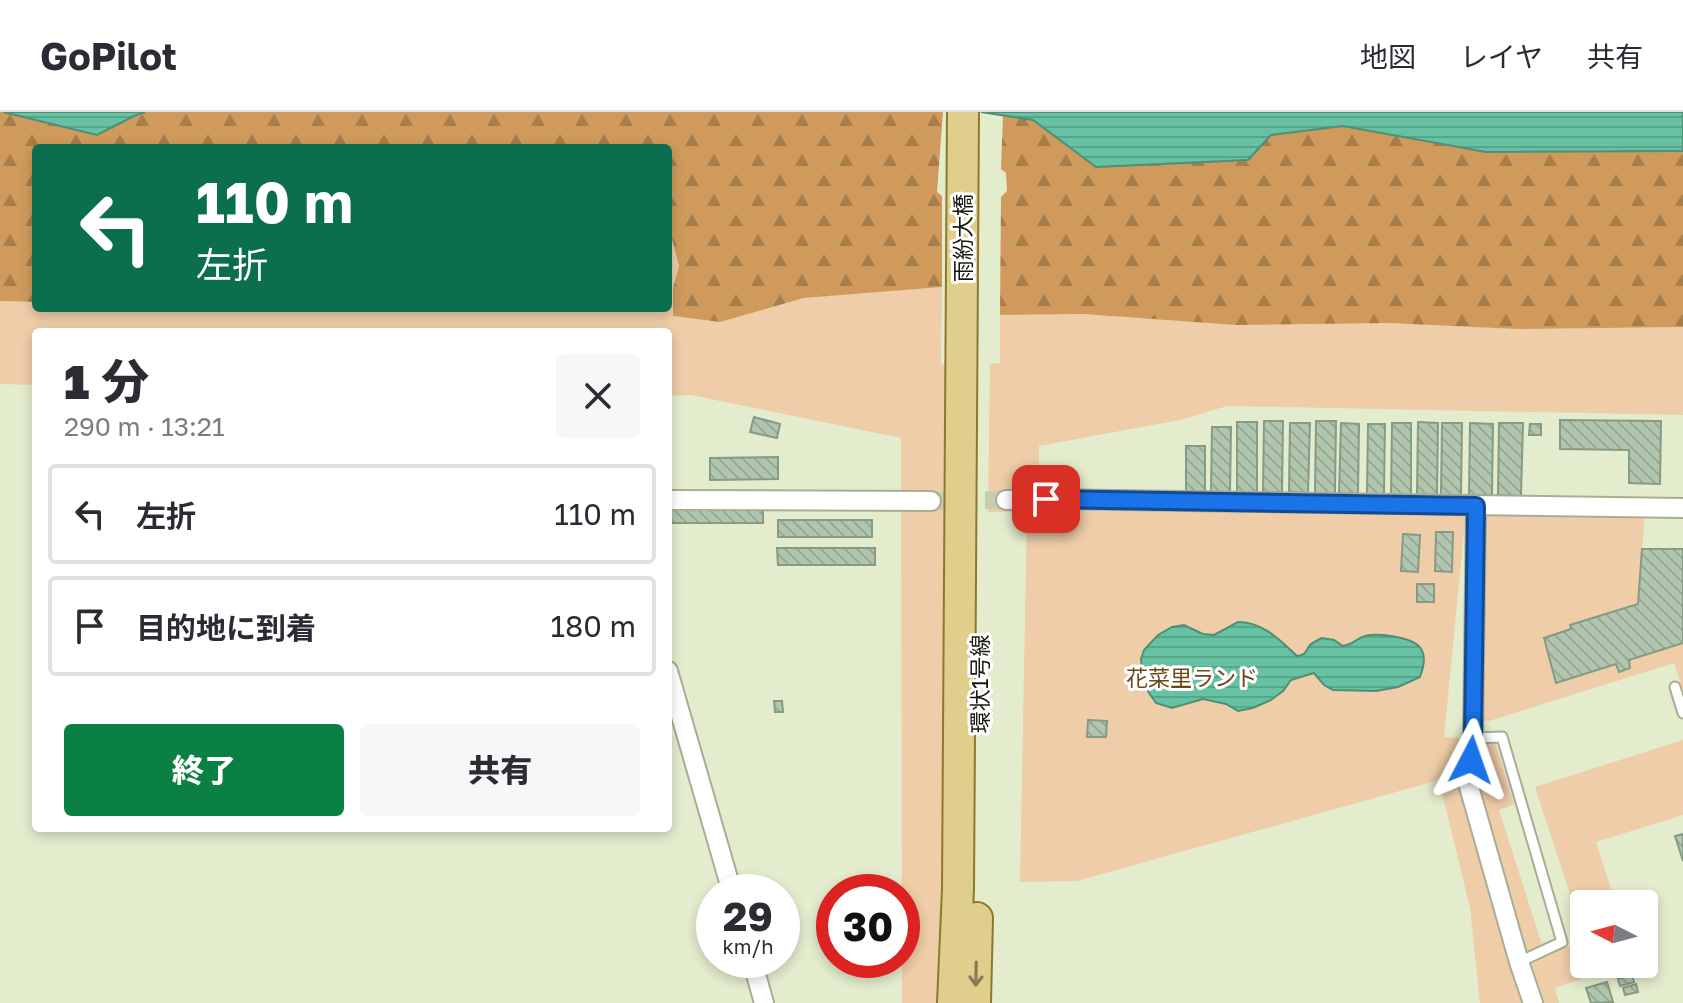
<!DOCTYPE html>
<html lang="ja">
<head>
<meta charset="utf-8">
<style>
  :root { --surface:#fff; --page:#f7f7f7; --text:#2b2b33; --muted:#7c7c81; --line:#e1e1e2; --accent:#0b8043 }
  body { margin:0; font-family:"Golos Text","Noto Sans JP",sans-serif; background:var(--page); color:var(--text); height:100vh; display:flex; flex-direction:column; font-size:30px; white-space:nowrap }
  * { box-sizing:border-box; margin:0 }
  p { font-size:26px; color:var(--muted) }
  .icon { flex:none; width:44px; height:44px; fill:none; stroke:currentColor; stroke-width:2; stroke-linecap:round; stroke-linejoin:round }
  .map { position:relative; flex:1; overflow:hidden }
  .drawer { position:absolute; left:32px; top:216px; width:640px; height:504px; display:flex; flex-direction:column; background:var(--surface); border-radius:8px; box-shadow:0 4px 12px #0003 }
  .drawer>* { flex:none }
  .banner { position:absolute; left:32px; top:32px; width:640px; height:168px; border-radius:8px; box-shadow:0 4px 12px #0003; background:#0b6e4f; color:#fff; overflow:hidden }
  .needle { width:52px; rotate:276deg }
  .tools { position:absolute; left:1570px; top:778px; display:grid; gap:16px }
  .tools a { display:grid; place-items:center; width:88px; height:88px; border-radius:8px; background:var(--surface); box-shadow:0 4px 12px #0003; font-size:40px }
  .speed { position:absolute; left:696px; top:762px; display:flex; gap:16px; font-size:40px; font-weight:700; text-align:center }
  .speed>* { display:grid; place-content:center; width:104px; height:104px; border-radius:50%; background:var(--surface); box-shadow:0 4px 12px #0003; line-height:1 }
  .speed small { font-size:20px; font-weight:400 }
  .speed .limit { border:12px solid #d22; background:#fff; color:#111 }
  .pin { position:absolute; display:grid; place-items:center; width:68px; height:68px; color:#fff; margin:-34px; border-radius:16px; box-shadow:0 4px 12px #0006 }
  .me { position:absolute; width:88px; margin:-44px; rotate:4deg; stroke-linejoin:round; filter:drop-shadow(0 0 6px #0008) }
  .turn { display:flex; align-items:center; gap:28px; height:168px; padding:0 32px; font-size:36px }
  .turn .icon { width:104px; height:104px; stroke-width:2.5 }
  .turn b { display:block; font-size:56px; line-height:68px }
  .round { display:grid; place-items:center; flex:none; width:84px; height:84px; border-radius:8px; background:var(--page) }
  .summary { display:flex; align-items:center; justify-content:space-between; height:136px; padding:0 32px }
  h1 { font-size:48px; font-weight:800; line-height:60px }
  .action { display:flex; gap:16px; margin-top:auto; padding:16px 32px }
  .action a { flex:1; height:92px; border-radius:8px; background:var(--accent); color:#fff; font-size:32px; font-weight:800; line-height:92px; text-align:center }
  .action a+a { background:var(--page); color:var(--text) }
  ul { padding:0; list-style:none }
  li { display:flex; align-items:center; gap:24px; height:100px; margin:0 16px 12px; padding:0 16px; border:4px solid var(--line); border-radius:8px }
  li div { flex:1 }
  li b { display:block; font-size:30px }
  li em { font-style:normal }
  header { display:flex; align-items:center; gap:48px; box-sizing:border-box; height:112px; padding:0 40px; background:var(--surface); border-bottom:2px solid var(--line) }
  header strong { font-size:38px }
  nav { display:flex; gap:44px; margin-inline-start:auto; font-size:28px }
  .map>svg:first-child { display:block }
</style>
</head>
<body>
<header>
<strong>GoPilot</strong>
<nav><a>地図</a><a>レイヤ</a><a>共有</a></nav>
</header>
<div class="map">
<svg width="1683" height="891" viewBox="0 0 1683 891">
  <defs>
    <pattern id="forest-firs" width="22" height="20" patternUnits="userSpaceOnUse" patternTransform="scale(2)"><rect width="22" height="20" fill="#cf9a5c"/><path d="M5 1l3.5 6h-7zM16 11l3.5 6h-7z" fill="#a77d4a"/></pattern>
    <pattern id="water-rules" width="6" height="5" patternUnits="userSpaceOnUse" patternTransform="scale(2)"><rect width="6" height="5" fill="#66c2a2"/><path d="M0 2.5h6" fill="none" stroke="#58a68a"/></pattern>
    <pattern id="building-back-hatch" width="6" height="6" patternUnits="userSpaceOnUse" patternTransform="scale(2)"><rect width="6" height="6" fill="#b1c6af"/><path d="M-1 5l2 2M0 0l6 6M5-1l2 2" fill="none" stroke="#98a995"/></pattern>
  </defs>
  <rect width="100%" height="100%" fill="#e4ecce"/>
  <!-- green -->
  <path fill="#eecda8" d="M668,112l11,42 -6,22v28l47,6 84,-24 138,-11 -1,77 11,1 -8,638h-42l-1,-565 -210,-43 -23,1v-64h-632v53l-36,-1v-83l36,1v6h412l31,3 3,-3h186z
    M1084,202l304,9 129,6 166,-2v88l-456,-9 -47,14 -141,26v65l427,1 -22,225 51,4 19,63 -15,6 46,144 39,-13v23h39l-68,24 4,15h-79l-10,-95 -31,-128 -362,101 -57,1 7,-370h-39l2,-148 10,-1v-48z
    M1491,399l154,2 -7,91 -94,34 13,45 126,-40v47l-9,-27 -185,58 -12,-1 5,-202z
    M1683,628v75l-87,27 20,62h-32v33l-49,-150z"/>
  <!-- forest -->
  <path fill="url(#forest-firs)" d="M0,0l134,4 11,-4h798l-6,80 5,4v91l-138,11 -84,24 -47,-6v-28l6,-22 -11,-42v-76h-632v154l-36,-1z
    M1003,3l30,5 63,47 175,-32 72,-9 143,26 197,-1v176l-166,2 -129,-6 -152,2 -152,-11 -84,1 1,-118 6,-6 -1,-18 -5,-4z"/>
  <!-- water -->
  <path fill="url(#water-rules)" stroke="#4e8f76" stroke-width="2" d="M3,0h142l-11,4 -37,19z
    M981,0h702v39l-197,1 -143,-26 -72,9 -23,25 -152,7 -63,-47z
    M1238,510c25,0 42,18 59,34 10,-1 8,-5 13,-11 2,-2 8,-5 12,-7l12,2 9,6c12,-2 14,-8 22,-10 7,-2 19,-1 26,0 27,4 40,12 29,41l-22,10 -22,4 -43,-1 -9,-5 -10,-12 -23,7 -8,11 -12,9 -18,8 -15,3 -12,-7 -23,-5 -31,9 -16,-5 -7,-10 -6,-15 -2,-19 3,-9 14,-15 14,-8 12,-2 19,9 11,1z"/>
  <!-- building -->
  <path fill="url(#building-back-hatch)" stroke="#869a84" stroke-width="2" d="M754,305l26,7 -3,14 -27,-6z
    M1560,308l101,1 -1,63 -31,-1v-33l-69,-1z
    M1264,309h19l-1,71h-19z
    M1316,309h20l-1,72h-20z
    M1237,310h20v71l-20,-1z
    M1418,310l20,1 -1,72h-20z
    M1290,311h20l-2,70 -19,-1z
    M1341,311l18,1 -1,70 -19,-1z
    M1392,311h19v73h-20z
    M1442,311h20l-1,72h-20z
    M1470,311l23,1 -1,71h-23z
    M1499,311h24l-2,73 -23,-1z
    M1368,312h17l-1,70h-17z
    M1530,312h11v11h-12z
    M1212,315h19l-1,65h-19z
    M1186,334h19v45l-19,1z
    M778,345v22l-68,1v-22z
    M670,395l93,1v15h-93z
    M778,408h94v17h-94z
    M1436,420h17l-1,40 -17,-1z
    M1403,422l17,1 -2,37 -17,-1z
    M777,436h98v17h-97z
    M1642,437h41v94l-54,17 1,8 -11,4 -3,-8 -60,19 -12,-45 27,-9 -1,-4 68,-21z
    M1417,472h17v18h-17z
    M774,589h8l1,11h-8z
    M1088,608l19,1 -1,16h-19z
    M1683,722v27l-8,-25z
    M1632,863l2,7 -14,4 -2,-7z
    M1607,870l6,20 -22,1 -5,-15z
    M1636,872l2,8 -13,3 -2,-7z"/>
  <g fill="none" stroke-linecap="round" stroke-linejoin="round">
    <!-- minor-tunnel -->
    <path stroke="#c5ccb1" stroke-width="18" stroke-dasharray="18 9" stroke-linecap="butt" d="M931,389l75,-1"/>
    <!-- service casing -->
    <g stroke="#a7ae93" stroke-width="13">
      <path id="service" d="M1675,575l8,26
        M1473,626l29,-1 60,205 -43,20"/>
    </g>
    <!-- minor casing -->
    <g stroke="#a7ae93" stroke-width="22">
      <path id="minor" d="M668,388l263,1
        M1006,388l40,-1 637,9
        M1476,394l-3,232 -5,45 51,179 14,41
        M668,559l64,221
        M752,848l12,43"/>
    </g>
    <!-- primary casing -->
    <g stroke="#8b792e" stroke-width="34">
      <path id="primary" d="M953,891l5,-114 5,-777
        M975,891l2,-85"/>
    </g>
    <!-- service -->
    <use href="#service" stroke="#fff" stroke-width="9"/>
    <!-- minor -->
    <use href="#minor" stroke="#fff" stroke-width="18"/>
    <!-- primary -->
    <use href="#primary" stroke="#dfce8c" stroke-width="30"/>
  </g>
  <!-- one-way arrows -->
  <defs><path id="oneway-shaft" d="M-6 0H5M1.5-3L5.5 0L1.5 3" fill="none" stroke-width="1.6" stroke-linecap="round" stroke-linejoin="round" transform="scale(2)"/></defs>
  <use stroke="#857c53" href="#oneway-shaft" transform="translate(976 862) rotate(91)"/>
  <g fill="none" stroke-linecap="round" stroke-linejoin="round">
    <!-- route casing -->
    <g stroke="#114b97" stroke-width="20">
      <path id="route" d="M1046,387l430,7 -3,232 -2,22"/>
    </g>
    <!-- route -->
    <use href="#route" stroke="#1a73e8" stroke-width="14"/>
  </g>
  <g text-anchor="middle" dominant-baseline="central" stroke-width="6" stroke-linejoin="round" paint-order="stroke">
    <!-- street labels -->
    <g font-size="22" fill="#16180e" stroke="#fff">
      <text transform="translate(962 126) rotate(-90)">雨紛大橋</text>
      <text transform="translate(979 572) rotate(-90)">環状1号線</text>
    </g>
    <!-- park labels -->
    <g font-size="22" fill="#6c4818" stroke="#fff">
      <text x="1192" y="565">花菜里ランド</text>
    </g>
  </g>
</svg>
<div class="tools">
<a><svg class="needle" viewBox="-14 -14 28 28"><path d="M0-13l5 13h-10z" fill="#e53935"/><path d="M0 13l5-13h-10z" fill="#7c7c81"/></svg></a>
</div>
<div class="speed"><div>29<small>km/h</small></div><div class="limit">30</div></div>
<div class="pin" style="left:1046px;top:387px;background:#d93025"><svg class="icon" aria-label="arrive" viewBox="0 0 24 24"><path d="M6 21V4h12l-3 4 3 4H6"/></svg></div>
<svg class="me" style="left:1471px;top:648px" viewBox="-20 -20 40 40"><path d="M0-17L14 15 0 8-14 15z" fill="#1a73e8" stroke="#fff" stroke-width="4"/></svg>
<div class="banner">
<div class="turn"><svg class="icon" aria-label="left" viewBox="0 0 24 24"><path d="M17 20v-9H6M10 6l-5 5 5 5"/></svg><div><b>110 m</b>左折</div></div>
</div>
<section class="drawer">
<div class="summary"><div><h1>1 分</h1><p>290 m · 13:21</p></div><a class="round"><svg class="icon" aria-label="close" viewBox="0 0 24 24"><path d="M6 6l12 12M18 6L6 18"/></svg></a></div>
<ul>
<li><svg class="icon" aria-label="left" viewBox="0 0 24 24"><path d="M17 20v-9H6M10 6l-5 5 5 5"/></svg><div><b>左折</b></div><em>110 m</em></li>
<li><svg class="icon" aria-label="arrive" viewBox="0 0 24 24"><path d="M6 21V4h12l-3 4 3 4H6"/></svg><div><b>目的地に到着</b></div><em>180 m</em></li>
</ul>
<div class="action"><a>終了</a><a>共有</a></div>
</section>
</div>
</body>
</html>
